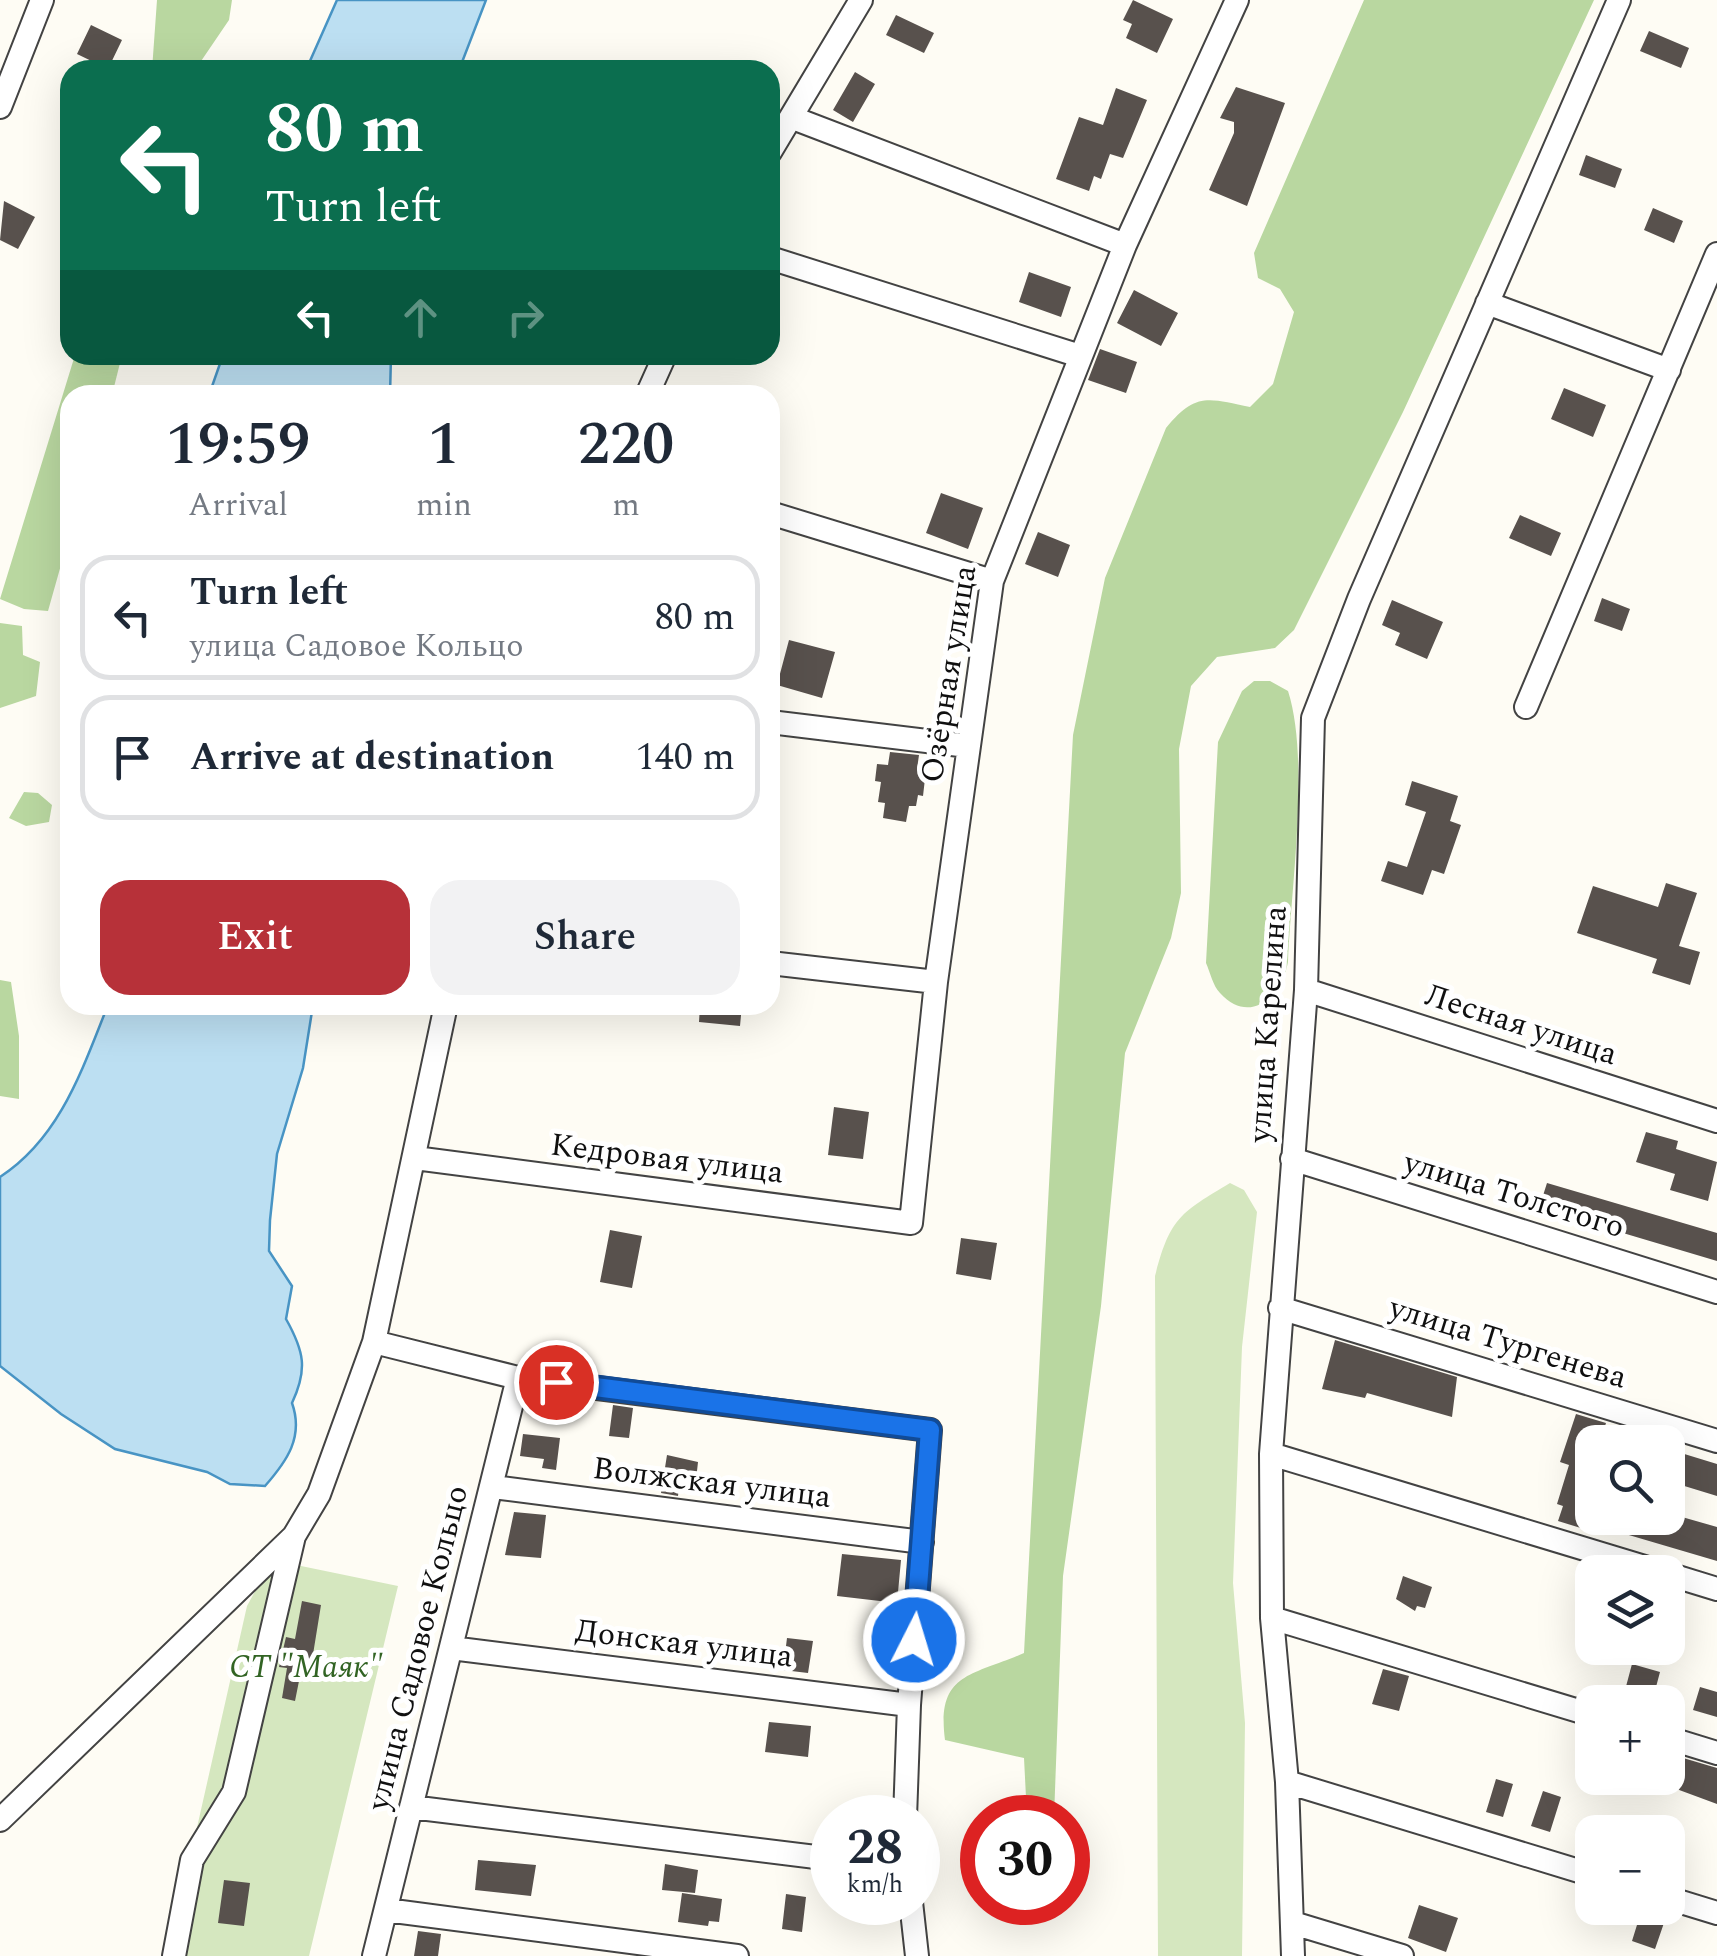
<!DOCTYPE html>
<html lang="en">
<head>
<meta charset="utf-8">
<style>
  :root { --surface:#fff; --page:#f2f2f3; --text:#1f2937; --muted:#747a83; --line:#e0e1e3; --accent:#b73139 }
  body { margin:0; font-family:Spectral,serif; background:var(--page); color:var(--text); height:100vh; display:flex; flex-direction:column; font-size:38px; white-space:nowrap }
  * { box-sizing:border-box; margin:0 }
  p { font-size:32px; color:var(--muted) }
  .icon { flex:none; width:55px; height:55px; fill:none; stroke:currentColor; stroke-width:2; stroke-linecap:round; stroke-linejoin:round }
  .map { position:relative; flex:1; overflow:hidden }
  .drawer { position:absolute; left:60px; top:385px; width:720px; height:630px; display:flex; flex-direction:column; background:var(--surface); border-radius:30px; box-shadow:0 10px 40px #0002 }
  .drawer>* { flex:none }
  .hud { position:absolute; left:60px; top:60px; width:720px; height:305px; border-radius:30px; box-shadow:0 10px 40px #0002; background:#0b6e4f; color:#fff; overflow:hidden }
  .buttons { position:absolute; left:1575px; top:1425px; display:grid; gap:20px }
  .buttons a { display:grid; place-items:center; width:110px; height:110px; border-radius:20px; background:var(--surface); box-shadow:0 10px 40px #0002; font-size:50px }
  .speed { position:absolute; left:810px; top:1795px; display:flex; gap:20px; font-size:50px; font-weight:700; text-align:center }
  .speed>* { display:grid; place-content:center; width:130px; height:130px; border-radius:50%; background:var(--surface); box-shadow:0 10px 40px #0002; line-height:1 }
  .speed small { font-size:25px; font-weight:400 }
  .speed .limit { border:15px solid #d22; background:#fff; color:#111 }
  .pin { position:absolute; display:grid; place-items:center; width:85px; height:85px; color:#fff; margin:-42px; border:5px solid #fff; border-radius:50%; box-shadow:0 2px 10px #0007 }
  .me { position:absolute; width:110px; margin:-55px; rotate:5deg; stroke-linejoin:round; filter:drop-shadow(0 0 8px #0008) }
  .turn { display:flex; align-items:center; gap:35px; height:210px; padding:0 40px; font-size:45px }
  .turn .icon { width:130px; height:130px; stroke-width:2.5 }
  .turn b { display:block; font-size:70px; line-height:85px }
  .lanes { display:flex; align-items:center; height:95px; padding:0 40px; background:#0003; justify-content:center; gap:50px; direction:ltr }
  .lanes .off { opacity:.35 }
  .eta { display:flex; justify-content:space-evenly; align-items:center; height:170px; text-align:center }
  .eta b { font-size:60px; font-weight:600; line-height:70px }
  .primary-button { display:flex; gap:20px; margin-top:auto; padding:20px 40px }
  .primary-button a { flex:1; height:115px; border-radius:30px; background:var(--accent); color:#fff; font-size:40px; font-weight:600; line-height:115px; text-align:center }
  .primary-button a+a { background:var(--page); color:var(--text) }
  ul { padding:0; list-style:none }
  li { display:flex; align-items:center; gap:30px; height:125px; margin:0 20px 15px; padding:0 20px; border:5px solid var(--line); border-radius:30px }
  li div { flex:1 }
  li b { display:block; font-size:38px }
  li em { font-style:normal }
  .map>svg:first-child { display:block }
</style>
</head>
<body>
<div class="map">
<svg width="1717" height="1956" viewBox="0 0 1717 1956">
  <rect width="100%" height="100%" fill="#fefcf4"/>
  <!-- green -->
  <path fill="#d5e7bf" d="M1230,1183l14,7 13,22 -15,135 -9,236 12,140 -3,233h-84l-3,-680c15,-58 25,-63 75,-93z
    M272,1560l126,26 -89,370h-141l79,-350z"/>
  <!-- forest -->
  <path fill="#b9d7a0" d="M157,0h75l-3,20 -34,50h-43z
    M1364,0h230l-191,412 -109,218 -19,18 -58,9 -26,29 -12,63 2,144 -10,45 -46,115 -24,253 -38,270 -9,241h-27l-3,-59 -79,-18c-9,-68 28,-64 79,-87l49,-918 32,-157 61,-150c29,-36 42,-30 84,-21l23,-23 21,-72 -14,-23 -22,-11 -4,-25z
    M75,355h47l-10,40h-42v138l-22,78 -24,-2 -24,-10z
    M0,623l22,3 1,29 17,7 -4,34 -36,12z
    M1254,681h16l18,10c22,68 3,196 0,271 -6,34 -38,64 -68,31 -7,-7 -10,-21 -14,-30l12,-221 24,-51z
    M24,792l14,1 14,12 -3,17 -23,4 -17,-8z
    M0,980l11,2 8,54v63l-19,-3z"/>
  <!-- water -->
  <path fill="#bcdff2" stroke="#4894c4" stroke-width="2.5" d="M337,0h149l-27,70h-153z
    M223,355h168l-1,40h-181z
    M108,1005h205l-10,63 -26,86 -7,66 -1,31 23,35 -6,33c18,32 22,50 6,84 12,34 -5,58 -27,83l-35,-2 -23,-12 -92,-23 -54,-35 -61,-48v-189c60,-39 82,-107 108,-172z"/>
  <!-- building -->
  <path fill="#58514d" d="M1133,0l40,19 -16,34 -31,-15 6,-14 -9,-4z
    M896,15l38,18 -10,20 -38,-18z
    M91,25l31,15 -14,29 -31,-15z
    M1649,31l40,17 -8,20 -41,-17z
    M855,72l20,12 -22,38 -20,-12z
    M1236,87l49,16 -38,103 -38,-16 25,-57v-11l-14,-4z
    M1116,88l31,12 -24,58 -13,-4 -9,25 -7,-3 -5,15 -33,-12 23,-62 24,8z
    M1586,155l36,14 -7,19 -36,-13z
    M4,201l31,16 -17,32 -18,-9z
    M1653,208l30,13 -9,22 -30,-13z
    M1029,272l42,15 -10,30 -42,-15z
    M1134,290l44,23 -17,33 -44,-23z
    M1100,349l37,13 -11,31 -38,-13z
    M1564,388l42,17 -13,32 -42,-18z
    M941,493l42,15 -15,41 -42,-16z
    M1520,515l41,18 -10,23 -42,-18z
    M1038,532l32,13 -12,32 -33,-13z
    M1602,598l28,11 -8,22 -28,-10z
    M1392,600l51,22 -16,37 -32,-14 5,-12 -18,-8z
    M789,640l46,12 -13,46 -45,-13z
    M890,752l29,3 -2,14 9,1 -3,26 -5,-1 -2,11h-7l-3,16 -23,-4 2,-15 -7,-1 3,-20 -6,-1 2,-17 11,1z
    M1412,781l46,15 -8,25 11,4 -17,49 -12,-4 -9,25 -42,-14 7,-20 19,6 19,-55 -21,-7z
    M1666,883l31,10 -18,53 21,6 -10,33 -38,-12 5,-14 -80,-26 16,-47 65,21z
    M700,1005h42l-2,21 -41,-4z
    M834,1107l35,5 -6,47 -35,-4z
    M1646,1132l32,9 -2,8 41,13 -9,39 -38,-11 5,-16 -39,-12z
    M1547,1183l170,50v28l-178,-53z
    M610,1230l32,6 -10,52 -32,-6z
    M961,1238l36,5 -6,37 -35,-6z
    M1335,1340l122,37 -5,40 -85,-24 -2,5 -43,-9z
    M613,1405l20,3 -4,30 -20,-2z
    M1576,1414l30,9 -6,19h-8l-5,41 5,2v17l-8,27 -26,-8 5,-15 -6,-2 12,-39 -9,-3z
    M523,1434l37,4 -4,32 -14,-2 2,-9 -24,-3z
    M1668,1449l49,15v32l-49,-15z
    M667,1455l31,7 -3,27 -16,-2 -1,9 -17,-3z
    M514,1512l32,3 -5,43 -36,-3z
    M1668,1513l49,14v34l-95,-28 4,-15h42z
    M842,1554l59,6 -4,43 -60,-7z
    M1403,1576l29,11 -7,21 -8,-2 -2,5 -19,-12z
    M302,1601l19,4 -11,68 -9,-2 -6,30 -13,-3 5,-30 -8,-1 7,-30 9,2z
    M787,1638l26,3 -5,32 -25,-3z
    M1632,1664l28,8 -8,30 -28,-8z
    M1383,1669l26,7 -10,35 -27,-7z
    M1700,1687l17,5v25l-24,-7z
    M769,1722l42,4 -3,31 -43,-5z
    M1673,1755l44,13v36l-54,-20z
    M1496,1779l17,5 -10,33 -17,-5z
    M1543,1791l18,6 -11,35 -19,-6z
    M478,1860l58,5 -5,31 -56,-6z
    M665,1864l33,6 -3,23 -33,-3z
    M224,1880l26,3 -6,43 -26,-3z
    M682,1893l40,6 -3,23 -10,-1 -1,5 -30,-4z
    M786,1894l20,3 -4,35 -20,-3z
    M1419,1905l39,13 -12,34 -38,-14z
    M1641,1912l24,8 -10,29 -23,-8z
    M418,1931l23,3 -3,22h-24z"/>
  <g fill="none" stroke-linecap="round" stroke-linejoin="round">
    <!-- minor casing -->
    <g stroke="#434343" stroke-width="26">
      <path id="minor" d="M0,107l42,-107
        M793,118l332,127
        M770,152l91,-152
        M770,258l310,98
        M1487,303l182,67
        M647,395l18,-40
        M770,513l222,68
        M1526,707l191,-453
        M770,722l198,24
        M770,963l166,19
        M1306,990l411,131
        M415,1158l496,65 25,-241 56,-401 133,-336 112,-245
        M1292,1159l425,133
        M1280,1308l437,133
        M374,1342l144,36 412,52 -21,275 -4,113
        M1271,1454l390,118
        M493,1487l429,55
        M1668,1574l49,15
        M1272,1618l320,97
        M451,1648l458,57
        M1668,1738l49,15
        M1287,1782l305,93
        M411,1807l421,52
        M0,1820l294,-284
        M1668,1898l49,15
        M911,1902l6,54
        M386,1910l351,46
        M1293,1923l109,33
        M174,1956l18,-96 42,-68 60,-256 25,-42 55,-152 72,-337
        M374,1956l144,-578
        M1293,1956l-6,-174 -15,-164 -1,-164 35,-464 7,-272 46,-119 260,-599"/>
    </g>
    <!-- minor -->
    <use href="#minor" stroke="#fff" stroke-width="22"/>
  </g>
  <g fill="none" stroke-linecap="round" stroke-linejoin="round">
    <!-- route casing -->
    <g stroke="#114b97" stroke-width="25">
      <path id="route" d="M556,1382l374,48 -16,210"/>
    </g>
    <!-- route -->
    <use href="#route" stroke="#1a73e8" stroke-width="18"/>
  </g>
  <g text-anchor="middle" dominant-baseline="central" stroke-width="10" stroke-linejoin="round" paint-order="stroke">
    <!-- street labels -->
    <g font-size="32" fill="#101010" stroke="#fff">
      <text transform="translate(949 674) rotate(-81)">Озёрная улица</text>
      <text transform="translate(1268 1024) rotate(-86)">улица Карелина</text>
      <text transform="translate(1521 1025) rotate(18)">Лесная улица</text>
      <text transform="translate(667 1159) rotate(7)">Кедровая улица</text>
      <text transform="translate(1514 1195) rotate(17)">улица Толстого</text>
      <text transform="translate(1508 1343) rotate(17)">улица Тургенева</text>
      <text transform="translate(712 1483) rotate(7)">Волжская улица</text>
      <text transform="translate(684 1644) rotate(7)">Донская улица</text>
      <text transform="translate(418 1648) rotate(-76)">улица Садовое Кольцо</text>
    </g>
    <!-- park labels -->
    <g font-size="32" font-style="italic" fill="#326424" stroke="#fff">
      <text x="306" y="1667">СТ "Маяк"</text>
    </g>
  </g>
</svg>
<div class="buttons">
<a><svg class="icon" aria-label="search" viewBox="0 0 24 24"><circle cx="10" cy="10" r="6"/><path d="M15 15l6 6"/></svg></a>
<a><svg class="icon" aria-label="layers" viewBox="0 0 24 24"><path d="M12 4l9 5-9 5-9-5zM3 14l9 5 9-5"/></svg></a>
<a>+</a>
<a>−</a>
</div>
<div class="speed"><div>28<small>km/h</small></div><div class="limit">30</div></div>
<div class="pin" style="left:556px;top:1382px;background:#d93025"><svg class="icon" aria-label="arrive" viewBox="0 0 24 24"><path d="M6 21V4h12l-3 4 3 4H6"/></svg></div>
<svg class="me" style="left:914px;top:1640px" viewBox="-20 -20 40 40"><circle r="17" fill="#1a73e8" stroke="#fff" stroke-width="3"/><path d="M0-11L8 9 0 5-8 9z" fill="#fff"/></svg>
<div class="hud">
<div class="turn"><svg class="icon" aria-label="left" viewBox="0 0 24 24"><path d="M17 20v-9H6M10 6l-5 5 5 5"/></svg><div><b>80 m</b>Turn left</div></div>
<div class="lanes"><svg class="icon" aria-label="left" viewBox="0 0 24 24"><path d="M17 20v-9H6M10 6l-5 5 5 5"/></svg><svg class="icon off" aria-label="ahead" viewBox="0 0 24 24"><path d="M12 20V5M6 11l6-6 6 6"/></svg><svg class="icon off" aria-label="right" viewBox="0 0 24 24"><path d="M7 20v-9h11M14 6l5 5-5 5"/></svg></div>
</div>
<section class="drawer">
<div class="eta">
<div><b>19:59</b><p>Arrival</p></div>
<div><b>1</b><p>min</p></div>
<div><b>220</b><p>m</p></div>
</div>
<ul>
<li><svg class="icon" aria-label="left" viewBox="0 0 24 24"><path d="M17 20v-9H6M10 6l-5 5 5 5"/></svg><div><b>Turn left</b><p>улица Садовое Кольцо</p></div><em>80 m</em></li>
<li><svg class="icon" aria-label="arrive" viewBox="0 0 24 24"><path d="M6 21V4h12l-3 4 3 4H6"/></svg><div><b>Arrive at destination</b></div><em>140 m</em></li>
</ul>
<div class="primary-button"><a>Exit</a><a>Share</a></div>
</section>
</div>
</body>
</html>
